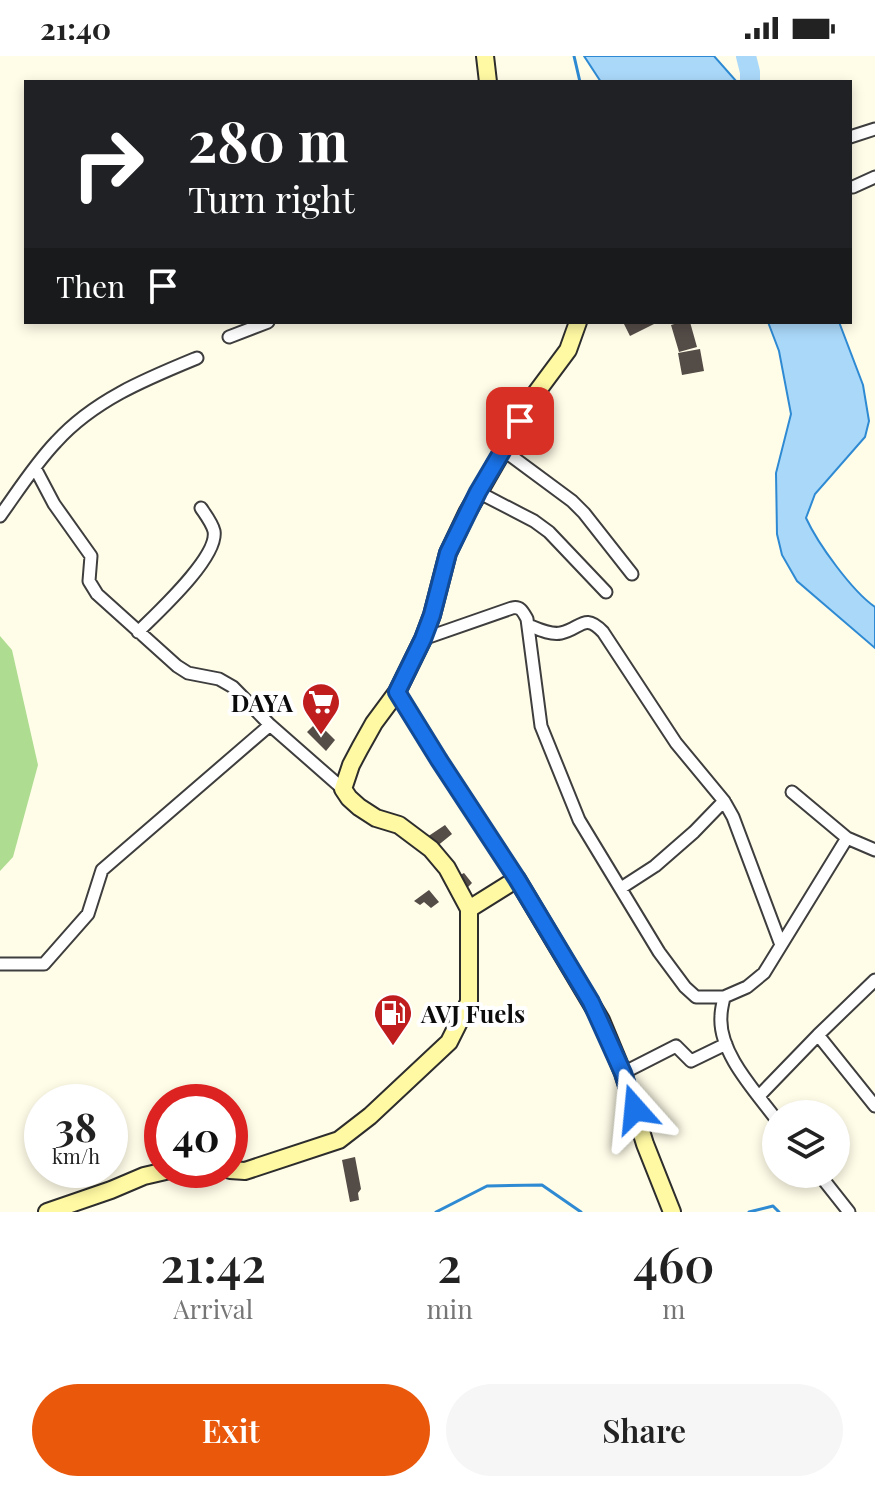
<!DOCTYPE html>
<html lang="en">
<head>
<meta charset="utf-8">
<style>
  :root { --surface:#fff; --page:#f6f6f6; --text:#222; --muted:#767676; --accent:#ea580c }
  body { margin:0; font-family:"Playfair Display",serif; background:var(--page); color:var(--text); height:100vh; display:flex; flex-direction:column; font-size:30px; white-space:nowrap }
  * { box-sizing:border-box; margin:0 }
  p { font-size:26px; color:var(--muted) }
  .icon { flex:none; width:44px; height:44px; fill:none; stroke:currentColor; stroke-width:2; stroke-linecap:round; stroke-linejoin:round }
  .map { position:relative; height:1156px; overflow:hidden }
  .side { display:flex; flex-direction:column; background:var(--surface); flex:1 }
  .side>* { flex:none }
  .top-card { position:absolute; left:24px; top:24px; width:828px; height:244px; border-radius:0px; box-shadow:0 4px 12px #0003; background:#202124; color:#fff; overflow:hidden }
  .buttons { position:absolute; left:762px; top:1044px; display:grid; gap:16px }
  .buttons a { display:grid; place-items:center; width:88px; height:88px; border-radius:50%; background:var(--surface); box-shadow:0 4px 12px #0003; font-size:40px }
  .speed { position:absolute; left:24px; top:1028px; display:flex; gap:16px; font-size:40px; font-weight:700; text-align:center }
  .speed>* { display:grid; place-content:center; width:104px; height:104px; border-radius:50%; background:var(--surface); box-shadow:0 4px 12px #0003; line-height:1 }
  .speed small { font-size:20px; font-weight:400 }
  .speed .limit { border:12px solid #d22; background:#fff; color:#111 }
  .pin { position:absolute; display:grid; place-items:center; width:68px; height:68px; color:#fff; margin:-34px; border-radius:16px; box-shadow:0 4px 12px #0006 }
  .me { position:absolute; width:88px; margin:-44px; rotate:342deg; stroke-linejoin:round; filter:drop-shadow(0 0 6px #0008) }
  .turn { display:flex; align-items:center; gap:28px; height:168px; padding:0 32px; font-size:36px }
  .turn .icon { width:104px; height:104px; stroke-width:2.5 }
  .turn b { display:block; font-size:56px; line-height:68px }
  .then { display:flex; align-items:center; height:76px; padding:0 32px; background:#0003; gap:16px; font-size:30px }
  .eta { display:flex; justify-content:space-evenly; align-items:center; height:136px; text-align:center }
  .eta b { font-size:48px; font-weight:600; line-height:56px }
  .button { display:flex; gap:16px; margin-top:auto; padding:16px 32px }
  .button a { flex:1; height:92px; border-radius:48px; background:var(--accent); color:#fff; font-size:32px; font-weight:600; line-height:92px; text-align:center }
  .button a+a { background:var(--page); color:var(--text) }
  .status { display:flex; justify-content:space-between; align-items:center; height:56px; padding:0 40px; background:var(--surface); direction:ltr }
  .status svg { height:22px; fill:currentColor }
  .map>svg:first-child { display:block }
</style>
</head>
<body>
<div class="status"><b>21:40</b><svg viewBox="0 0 49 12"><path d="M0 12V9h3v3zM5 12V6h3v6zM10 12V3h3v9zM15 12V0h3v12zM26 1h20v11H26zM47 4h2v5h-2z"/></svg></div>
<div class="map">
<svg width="875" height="1156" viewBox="0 0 875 1156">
  <rect width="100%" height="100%" fill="#fffce8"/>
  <!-- forest -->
  <path fill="#aedc90" d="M0,580l12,14 26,115 -25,92 -13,14z"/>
  <!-- water -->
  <path fill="#aad8f9" stroke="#2e8ad3" stroke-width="2" d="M584,0h130l23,26h-136z
    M768,266h71l24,63 6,36 -4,16 -50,57 -9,24c12,26 46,73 69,89v41l-78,-67 -15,-26 -5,-21 -1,-61 15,-59 -12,-63z"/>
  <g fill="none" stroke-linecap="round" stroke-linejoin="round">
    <!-- stream -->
    <path stroke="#2e8ad3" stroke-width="3" d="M574,0l6,26
      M436,1156l51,-26 55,-1 39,27
      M749,1156l24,-6 6,6"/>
    <!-- river -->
    <path stroke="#aad8f9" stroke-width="20" d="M746,0l4,16v10"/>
  </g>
  <!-- building -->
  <path fill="#544c47" d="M623,266h35l-28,14z
    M681,266h9l7,25 -18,5 -8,-27z
    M700,293l4,22 -22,4 -4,-22z
    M317,666l18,18 -9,11 -19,-19z
    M445,769l7,9 -16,13 -9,-10z
    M464,817l8,10 -5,5 -9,-12z
    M429,834l10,12 -8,6 -7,-6 -4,3 -6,-4z
    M355,1101l6,32 -3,4 1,7 -9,2 -8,-42z"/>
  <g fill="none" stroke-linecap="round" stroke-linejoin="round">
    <!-- street casing -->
    <g stroke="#3e3e3e" stroke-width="15">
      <path id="street" d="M850,81l25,-8
        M853,131l22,-10
        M229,281l39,-15
        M503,394l69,51 12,12 48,61
        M35,412l19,36 37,52 -2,25 8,13 80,72 11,7 31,6 14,8 37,38 73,64
        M478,436l56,29 15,11 57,60
        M0,460c18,-25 35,-52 56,-74 38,-42 90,-63 141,-84
        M528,569c10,4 22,10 33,8 20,-4 23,-21 42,-1l73,111 48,58 9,16 48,128
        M138,576c18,-18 81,-75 76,-101 -2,-8 -9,-17 -13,-23
        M423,583l89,-31c9,-2 11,4 15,11l14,107 38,94 80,132 26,35 11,10h28l23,-10 17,-14 83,-135
        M397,636l25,41 95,146
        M792,736l55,46 28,12
        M621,832l34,-22 39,-34 30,-31
        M0,908h44l44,-50 14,-44 168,-145
        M724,941c-1,6 -3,12 -3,19 -3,36 34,75 55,103
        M818,979l57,71
        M623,1017l53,-27 15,15 35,-17
        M759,1040l59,-61 57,-55
        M819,1118l30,38"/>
    </g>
    <!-- secondary casing -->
    <g stroke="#2d2d2d" stroke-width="20">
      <path id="secondary" d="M485,0l3,26
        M469,853l48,-30 84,141 22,53 22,71 27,68
        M230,1114l15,1 94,-31 31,-24 79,-74 20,-40v-93l-22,-41 -16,-19 -32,-24 -23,-7 -17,-11 -10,-9 -6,-9 8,-24 9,-17 14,-25 23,-31 26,-53 9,-24 16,-62 19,-40 69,-120 32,-43 10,-28
        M47,1156l64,-22 33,-14 26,-6"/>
    </g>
    <!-- street -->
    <use href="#street" stroke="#fff" stroke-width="11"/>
    <!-- secondary -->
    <use href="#secondary" stroke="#fff9a3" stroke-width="16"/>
  </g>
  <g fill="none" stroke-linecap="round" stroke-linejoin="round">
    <!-- route casing -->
    <g stroke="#114b97" stroke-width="20">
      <path id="route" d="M520,365l-42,71 -30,61 -16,62 -9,24 -26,53 42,68 78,119 74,123 32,71 12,36"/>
    </g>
    <!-- route -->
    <use href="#route" stroke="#1a73e8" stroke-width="14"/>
  </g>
  <!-- icons -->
  <defs>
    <g id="supermarket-pin" transform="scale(2)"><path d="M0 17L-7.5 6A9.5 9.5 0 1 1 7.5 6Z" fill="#c01d1e" stroke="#fff"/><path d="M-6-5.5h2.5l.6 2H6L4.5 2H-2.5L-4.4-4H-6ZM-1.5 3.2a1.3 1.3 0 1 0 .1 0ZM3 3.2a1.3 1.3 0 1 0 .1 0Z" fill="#fff"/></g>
    <g id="fuel-pin" transform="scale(2)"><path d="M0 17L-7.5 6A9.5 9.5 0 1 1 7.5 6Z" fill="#c01d1e" stroke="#fff"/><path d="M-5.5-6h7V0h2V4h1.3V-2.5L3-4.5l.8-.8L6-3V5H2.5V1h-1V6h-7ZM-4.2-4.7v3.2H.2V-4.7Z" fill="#fff"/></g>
  </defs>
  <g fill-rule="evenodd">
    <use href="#supermarket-pin" x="321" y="646"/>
    <use href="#fuel-pin" x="393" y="957"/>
  </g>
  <g text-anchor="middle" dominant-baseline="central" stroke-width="8" stroke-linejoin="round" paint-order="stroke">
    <!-- poi labels -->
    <g font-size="24" font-weight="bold" fill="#0b0b0b" stroke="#fff" text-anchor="end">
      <text x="293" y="646">DAYA</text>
      <text x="421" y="957" text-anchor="start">AVJ Fuels</text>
    </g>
  </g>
</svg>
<div class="buttons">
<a><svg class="icon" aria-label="layers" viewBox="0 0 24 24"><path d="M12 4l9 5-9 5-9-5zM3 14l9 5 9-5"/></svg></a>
</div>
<div class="speed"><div>38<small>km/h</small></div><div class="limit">40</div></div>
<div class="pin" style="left:520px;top:365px;background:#d93025"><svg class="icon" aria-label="arrive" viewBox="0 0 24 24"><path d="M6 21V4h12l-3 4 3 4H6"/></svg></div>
<svg class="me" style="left:635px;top:1053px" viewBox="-20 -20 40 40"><path d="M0-17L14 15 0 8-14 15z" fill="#1a73e8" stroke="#fff" stroke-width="4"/></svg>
<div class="top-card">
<div class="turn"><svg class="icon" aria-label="right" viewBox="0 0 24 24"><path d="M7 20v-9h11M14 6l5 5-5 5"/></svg><div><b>280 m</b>Turn right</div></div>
<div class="then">Then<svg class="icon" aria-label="arrive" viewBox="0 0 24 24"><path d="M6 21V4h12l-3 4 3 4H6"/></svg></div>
</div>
</div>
<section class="side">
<div class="eta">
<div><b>21:42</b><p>Arrival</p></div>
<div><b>2</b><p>min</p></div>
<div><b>460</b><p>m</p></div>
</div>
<div class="button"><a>Exit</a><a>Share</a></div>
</section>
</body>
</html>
